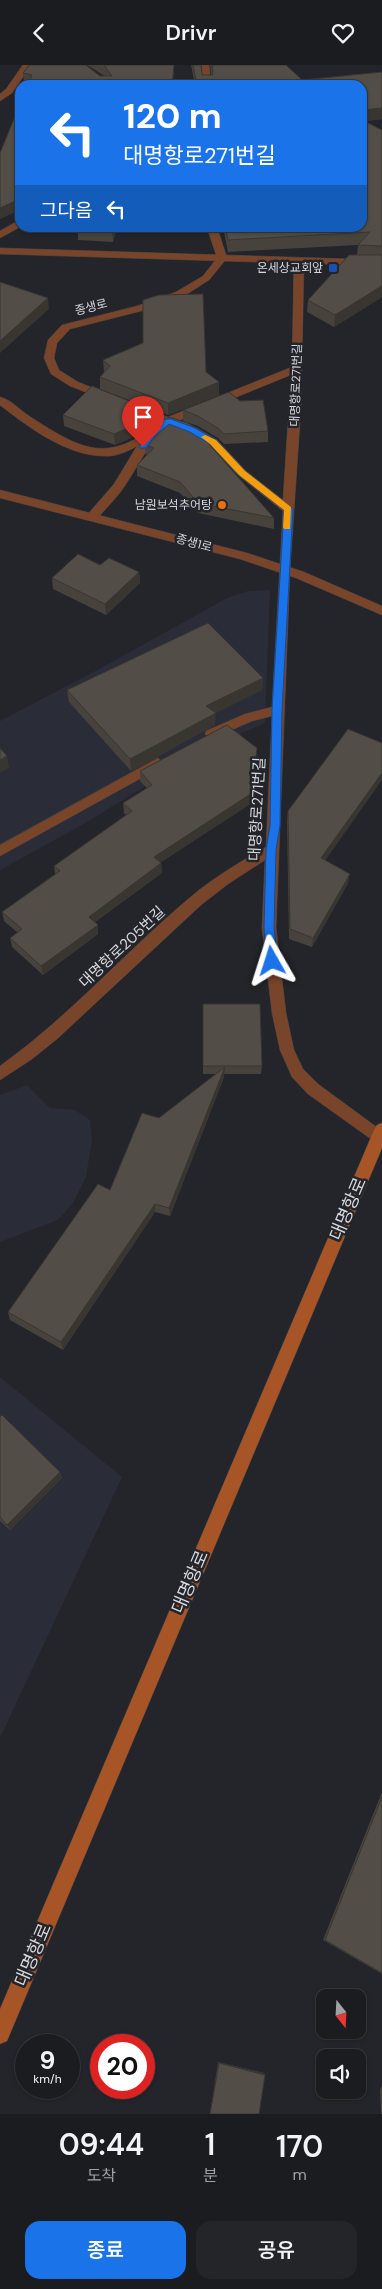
<!DOCTYPE html>
<html lang="ko">
<head>
<meta charset="utf-8">
<style>
  :root { --surface:#1a1c20; --page:#232529; --text:#f1f3f6; --muted:#9fa1a5; --line:#383a3e; --accent:#1a73e8 }
  body { margin:0; font-family:"DM Sans","Noto Sans KR",sans-serif; background:var(--page); color:var(--text); height:100vh; display:flex; flex-direction:column; font-size:19px; white-space:nowrap }
  * { box-sizing:border-box; margin:0 }
  p { font-size:16px; color:var(--muted) }
  .icon { flex:none; width:28px; height:28px; fill:none; stroke:currentColor; stroke-width:2; stroke-linecap:round; stroke-linejoin:round }
  .map { position:relative; height:2049px; overflow:hidden }
  .sheet { display:flex; flex-direction:column; background:var(--surface); flex:1 }
  .sheet>* { flex:none }
  .hud { position:absolute; left:15px; top:15px; width:352px; height:152px; border-radius:15px; box-shadow:0 1px 4px #0004,0 0 0 1px var(--line); background:#1a73e8; color:#fff; overflow:hidden }
  .needle { width:32px; rotate:162deg }
  .fabs { position:absolute; left:316px; top:1924px; display:grid; gap:10px }
  .fabs a { display:grid; place-items:center; width:50px; height:50px; border-radius:10px; background:var(--surface); box-shadow:0 1px 4px #0004,0 0 0 1px var(--line); font-size:25px }
  .speed { position:absolute; left:15px; top:1969px; display:flex; gap:10px; font-size:25px; font-weight:700; text-align:center }
  .speed>* { display:grid; place-content:center; width:65px; height:65px; border-radius:50%; background:var(--surface); box-shadow:0 1px 4px #0004,0 0 0 1px var(--line); line-height:1 }
  .speed small { font-size:12px; font-weight:400 }
  .speed .limit { border:8px solid #d22; background:#fff; color:#111 }
  .pin { position:absolute; display:grid; place-items:center; width:42px; height:42px; color:#fff; margin:-51px -21px; border-radius:50% 50% 50% 0; rotate:-45deg; box-shadow:0 0 5px #0007 }
  .pin .icon { rotate:45deg }
  .me { position:absolute; width:55px; margin:-28px; rotate:354deg; stroke-linejoin:round; filter:drop-shadow(0 0 4px #0008) }
  .turn { display:flex; align-items:center; gap:18px; height:105px; padding:0 25px; font-size:22px }
  .turn .icon { width:65px; height:65px; stroke-width:2.5 }
  .turn b { display:block; font-size:35px; line-height:42px }
  .then { display:flex; align-items:center; height:48px; padding:0 25px; background:#0003; gap:10px; font-size:19px }
  .eta { display:flex; justify-content:space-evenly; align-items:center; height:85px; text-align:center }
  .eta b { font-size:30px; font-weight:600; line-height:35px }
  .button { display:flex; gap:10px; margin-top:auto; padding:10px 25px }
  .button a { flex:1; height:58px; border-radius:15px; background:var(--accent); color:#fff; font-size:20px; font-weight:600; line-height:58px; text-align:center }
  .button a+a { background:var(--page); color:var(--text) }
  header { display:flex; justify-content:space-between; align-items:center; height:65px; padding:0 25px; background:var(--surface); font-size:22px; font-weight:600 }
  .map>svg:first-child { display:block }
</style>
</head>
<body>
<header><svg class="icon" aria-label="back" viewBox="0 0 24 24"><path d="M15 5l-7 7 7 7"/></svg>Drivr<svg class="icon" aria-label="heart" viewBox="0 0 24 24"><path d="M12 20l-8-8c-3-5 5-10 8-4 3-6 11-1 8 4z"/></svg></header>
<div class="map">
<svg width="382" height="2049" viewBox="0 0 382 2049">
  <rect width="100%" height="100%" fill="#23252b"/>
  <!-- built -->
  <path fill="#2a2c38" d="M270,525l-5,133 -34,15 -44,23 -105,64 -82,45v-149l101,-53 126,-70 21,-7z
    M27,1020l23,23 25,2 15,10 2,20 -6,37 -13,26 -15,17 -58,22v-147z
    M0,1312l122,100 -122,261z"/>
  <g fill="none" stroke-linecap="round" stroke-linejoin="round">
    <!-- service casing -->
    <g stroke="#404247" stroke-width="1">
      <path id="service" d="M23,0h8l-19,28 -12,8v-7l6,-5z
        M201,0h8l2,20h-8z
        M20,155v7l-20,11v-7z
        M207,162h10l10,31 -18,22 -25,16 -39,14 -75,19 -13,14 -3,15 5,12 19,12 33,13v4h-8l-33,-13 -19,-12 -7,-16 4,-18 14,-15 75,-19 39,-14 27,-16 14,-18z
        M299,193l5,3 -3,146 -11,162 -14,359 10,85 8,37 9,19 15,15 64,47v11l-4,2 -70,-50 -16,-17 -12,-27 -8,-37 -10,-85 3,-68 -37,24 -27,21 -144,134 -25,20 -32,21v-14c73,-52 130,-120 199,-176 21,-16 44,-30 67,-43l6,-131 -20,5 -41,18 -6,-5 1,-3 39,-17 27,-7 11,-196 -45,-36 -29,-31 -20,-12 -20,-7c-21,18 -30,40 -45,62 -8,12 -19,22 -28,33h-8l-2,-3 2,-3 26,-30 23,-38c-10,6 -22,11 -33,10 -37,0 -76,-29 -104,-51v-8c10,2 20,13 29,19 53,34 78,49 131,6l-26,-11v-4h8l26,10 124,-50 2,-106zM291,310l-8,125 -37,-29 -29,-31 -20,-12 -19,-7z
        M158,693l6,5 -1,3 -163,90v-11z"/>
    </g>
    <!-- minor casing -->
    <g stroke="#404247" stroke-width="1">
      <path id="minor" d="M0,183l382,12v6l-382,-12z
        M0,425l247,63 57,19 78,34v9l-86,-37 -56,-19 -240,-61z"/>
    </g>
    <!-- secondary casing -->
    <g stroke="#404247" stroke-width="1">
      <path id="secondary" d="M382,1058v25l-375,893 -7,3v-35l374,-879 3,-5z"/>
    </g>
    <!-- service -->
    <use href="#service" fill="#79452a" fill-rule="evenodd"/>
    <!-- minor -->
    <use href="#minor" fill="#79452a" fill-rule="evenodd"/>
    <!-- secondary -->
    <use href="#secondary" fill="#a75526" fill-rule="evenodd"/>
  </g>
  <!-- wall -->
  <path fill="#47423c" d="M87,0h87l-1,20h-145v-1h-4l-1,-11 82,3z
    M191,0h10l1,10h9l-1,-10h76l16,15 80,-8v47l-17,2 17,9v166l-3,3 -45,28 -27,-15 1,-12 49,-45 1,-10 -130,7 -5,-25h139v-142h-167z
    M117,162l-4,15 -35,-2v-11z
    M103,295l103,12 13,23 -51,20 -68,-26v-12l4,-5z
    M183,345l85,21v11l-44,2 -6,-6 -20,-12 -15,-5z
    M63,350l93,7 -16,12 -25,11 -51,-19z
    M169,352l38,18v8l67,75v11l-76,-16 -18,-20 -43,-17v-11l9,-9 -1,-11z
    M139,507l1,11 -34,32 -53,-26 -1,-11z
    M263,613l-1,12 -47,23v12l-84,46 -62,-69 -2,-12z
    M256,693l-4,45 -92,59 1,1 1,10 -67,49 3,12 -55,41 -31,-28 -2,-9 8,-5 -14,-12 -2,-9 53,-38 -1,-8 72,-51 -2,-2 -1,-10 24,-15 -7,-7v-10z
    M288,746l37,49 23,23 -36,64 -23,-8 -2,-119z
    M203,939l59,62 -1,8h-37v3l-54,139 -15,-4 -92,138 -53,-30 -2,-8 102,-122 49,-72 57,-44h-13z
    M0,1352l60,55 2,6 -52,52 -10,-9z
    M382,1727v182l-59,-34z
    M218,1997l46,11 1,2 -6,39h-49z
    M382,2021v28h-1l-1,-25z"/>
  <!-- shaded-wall -->
  <path fill="#393631" d="M382,43v11l-20,3v-12z
    M20,134v11l-20,9v-11z
    M113,162h4l-4,15 -1,-11z
    M382,220v11l-3,3 -45,28 1,-12z
    M48,233l1,11 -49,44v-12z
    M219,317v13l-51,20v-12z
    M156,347v10l-16,12 -25,11 -1,-11z
    M139,507l1,11 -34,32 -1,-11z
    M263,613l-1,12 -56,28v-12z
    M216,648l-1,12 -84,46 -1,-12z
    M257,683l-5,55 -98,64v-10z
    M7,691l2,12 -9,5v-13z
    M382,708v7l-62,88 1,-10z
    M161,798l1,10 -73,53v-9z
    M350,809l-2,9 -36,64 1,-9z
    M98,860v9l-55,41 -2,-9z
    M225,1002l-1,10 -54,139 -1,-8z
    M155,1139v8l-92,138 -2,-8z
    M60,1407l2,6 -52,52 -3,-5z
    M218,1997l46,11 1,2 -46,-12z"/>
  <!-- building -->
  <path fill="#524d46" stroke="#393631" d="M29,0h57l14,11h12l-8,-11h70l-2,20h-144l4,-10 -9,-2z
    M193,0h8l1,10h11l-1,-10h74l16,15 80,-8v36l-20,2v-25h-165z
    M20,39v95l-20,9v-55z
    M362,55l20,10v116l-24,-1 12,-13 -142,8 -3,-13h137z
    M78,162h35l-1,4 -34,-2z
    M349,190h33v30l-2,2 -45,28 -27,-15z
    M0,217l48,16 -48,43z
    M203,229l3,78 13,10 -51,21 -68,-26 10,-11 -7,-6 40,-17v-43l16,-5z
    M92,321l64,26 -16,11 -26,11 -51,-19z
    M229,327l11,9 23,-1 5,31 -44,3 -6,-6 -20,-12 -15,-6z
    M169,352l19,6 19,12h-6l73,83 -76,-15 -18,-21 -43,-17 17,-17 -9,-3z
    M78,489l22,11 9,-7 30,14 -34,32 -53,-26z
    M208,558l55,55 -57,28 10,7 -86,46 -63,-69z
    M227,660l30,23 -5,45 -98,64 7,6 -72,54 9,8 -57,41 -31,-28 12,-9 -20,-17 58,-41 -6,-5 78,-55 -9,-8 29,-18 -12,-14z
    M348,664l34,14v30l-61,85 29,16 -37,64 -23,-9 -2,-118z
    M0,683l7,8 -7,4z
    M203,939h57l2,62h-59z
    M225,1002l-56,141 -14,-4 -94,138 -53,-30 90,-128 12,6 32,-77 17,5z
    M2,1350l58,57 -53,53 -7,-8v-100z
    M382,1732v176l-57,-33z
    M219,1998l46,12 -6,39h-49z"/>
  <!-- route -->
  <path fill="#1a73e8" stroke="#114b97" d="M165,354h6l24,9 21,12 29,31 48,38 -11,201 -2,115 -4,25 -2,78 4,33 -6,4 -5,-4 -3,-33 2,-78 4,-25 2,-115 12,-200 -45,-35 -29,-31 -20,-12 -21,-8 -14,12 -9,12h-6l-1,-1 10,-15z"/>
  <!-- slow -->
  <path fill="#f59e0b" d="M205,370l11,5 29,31 46,36 -1,22h-6l-1,-2 1,-17 -45,-35 -29,-31 -9,-7z"/>
  <!-- markers -->
  <rect fill="#1a4fb4" stroke="#23252b" stroke-width="2" x="328" y="198" width="10" height="10" rx="2.5"/>
  <circle fill="#e8710a" stroke="#23252b" stroke-width="2" cx="222" cy="440" r="5"/>
  <g text-anchor="middle" dominant-baseline="central" stroke-width="5" stroke-linejoin="round" paint-order="stroke">
    <!-- far-poi labels -->
    <g font-size="12" fill="#d6d8dc" stroke="#23252b" text-anchor="end">
      <text x="323" y="203">온세상교회앞</text>
      <text x="212" y="440">남원보석추어탕</text>
    </g>
    <!-- far-street labels -->
    <g font-size="12" fill="#d6d8dc" stroke="#23252b">
      <text transform="translate(91 242) rotate(-14)">종생로</text>
      <text transform="translate(296 320) rotate(-88)">대명항로271번길</text>
      <text transform="translate(194 478) rotate(15)">종생1로</text>
    </g>
    <!-- street labels -->
    <g font-size="15" fill="#d6d8dc" stroke="#23252b">
      <text transform="translate(257 744) rotate(-87)">대명항로271번길</text>
      <text transform="translate(122 882) rotate(-43)">대명항로205번길</text>
    </g>
    <!-- near-street labels -->
    <g font-size="18" fill="#d6d8dc" stroke="#23252b">
      <text transform="translate(348 1144) rotate(-67)">대명항로</text>
      <text transform="translate(190 1517) rotate(-67)">대명항로</text>
      <text transform="translate(33 1890) rotate(-67)">대명항로</text>
    </g>
  </g>
</svg>
<div class="fabs">
<a><svg class="needle" viewBox="-14 -14 28 28"><path d="M0-13l5 13h-10z" fill="#e53935"/><path d="M0 13l5-13h-10z" fill="#9fa1a5"/></svg></a>
<a><svg class="icon" aria-label="sound" viewBox="0 0 24 24"><path d="M4 9h4l5-4v14l-5-4H4zM17 9q2 3 0 6"/></svg></a>
</div>
<div class="speed"><div>9<small>km/h</small></div><div class="limit">20</div></div>
<div class="pin" style="left:143px;top:382px;background:#d93025"><svg class="icon" aria-label="arrive" viewBox="0 0 24 24"><path d="M6 21V4h12l-3 4 3 4H6"/></svg></div>
<svg class="me" style="left:272px;top:896px" viewBox="-20 -20 40 40"><path d="M0-17L14 15 0 8-14 15z" fill="#1a73e8" stroke="#fff" stroke-width="4"/></svg>
<div class="hud">
<div class="turn"><svg class="icon" aria-label="left" viewBox="0 0 24 24"><path d="M17 20v-9H6M10 6l-5 5 5 5"/></svg><div><b>120 m</b>대명항로271번길</div></div>
<div class="then">그다음<svg class="icon" aria-label="left" viewBox="0 0 24 24"><path d="M17 20v-9H6M10 6l-5 5 5 5"/></svg></div>
</div>
</div>
<section class="sheet">
<div class="eta">
<div><b>09:44</b><p>도착</p></div>
<div><b>1</b><p>분</p></div>
<div><b>170</b><p>m</p></div>
</div>
<div class="button"><a>종료</a><a>공유</a></div>
</section>
</body>
</html>
